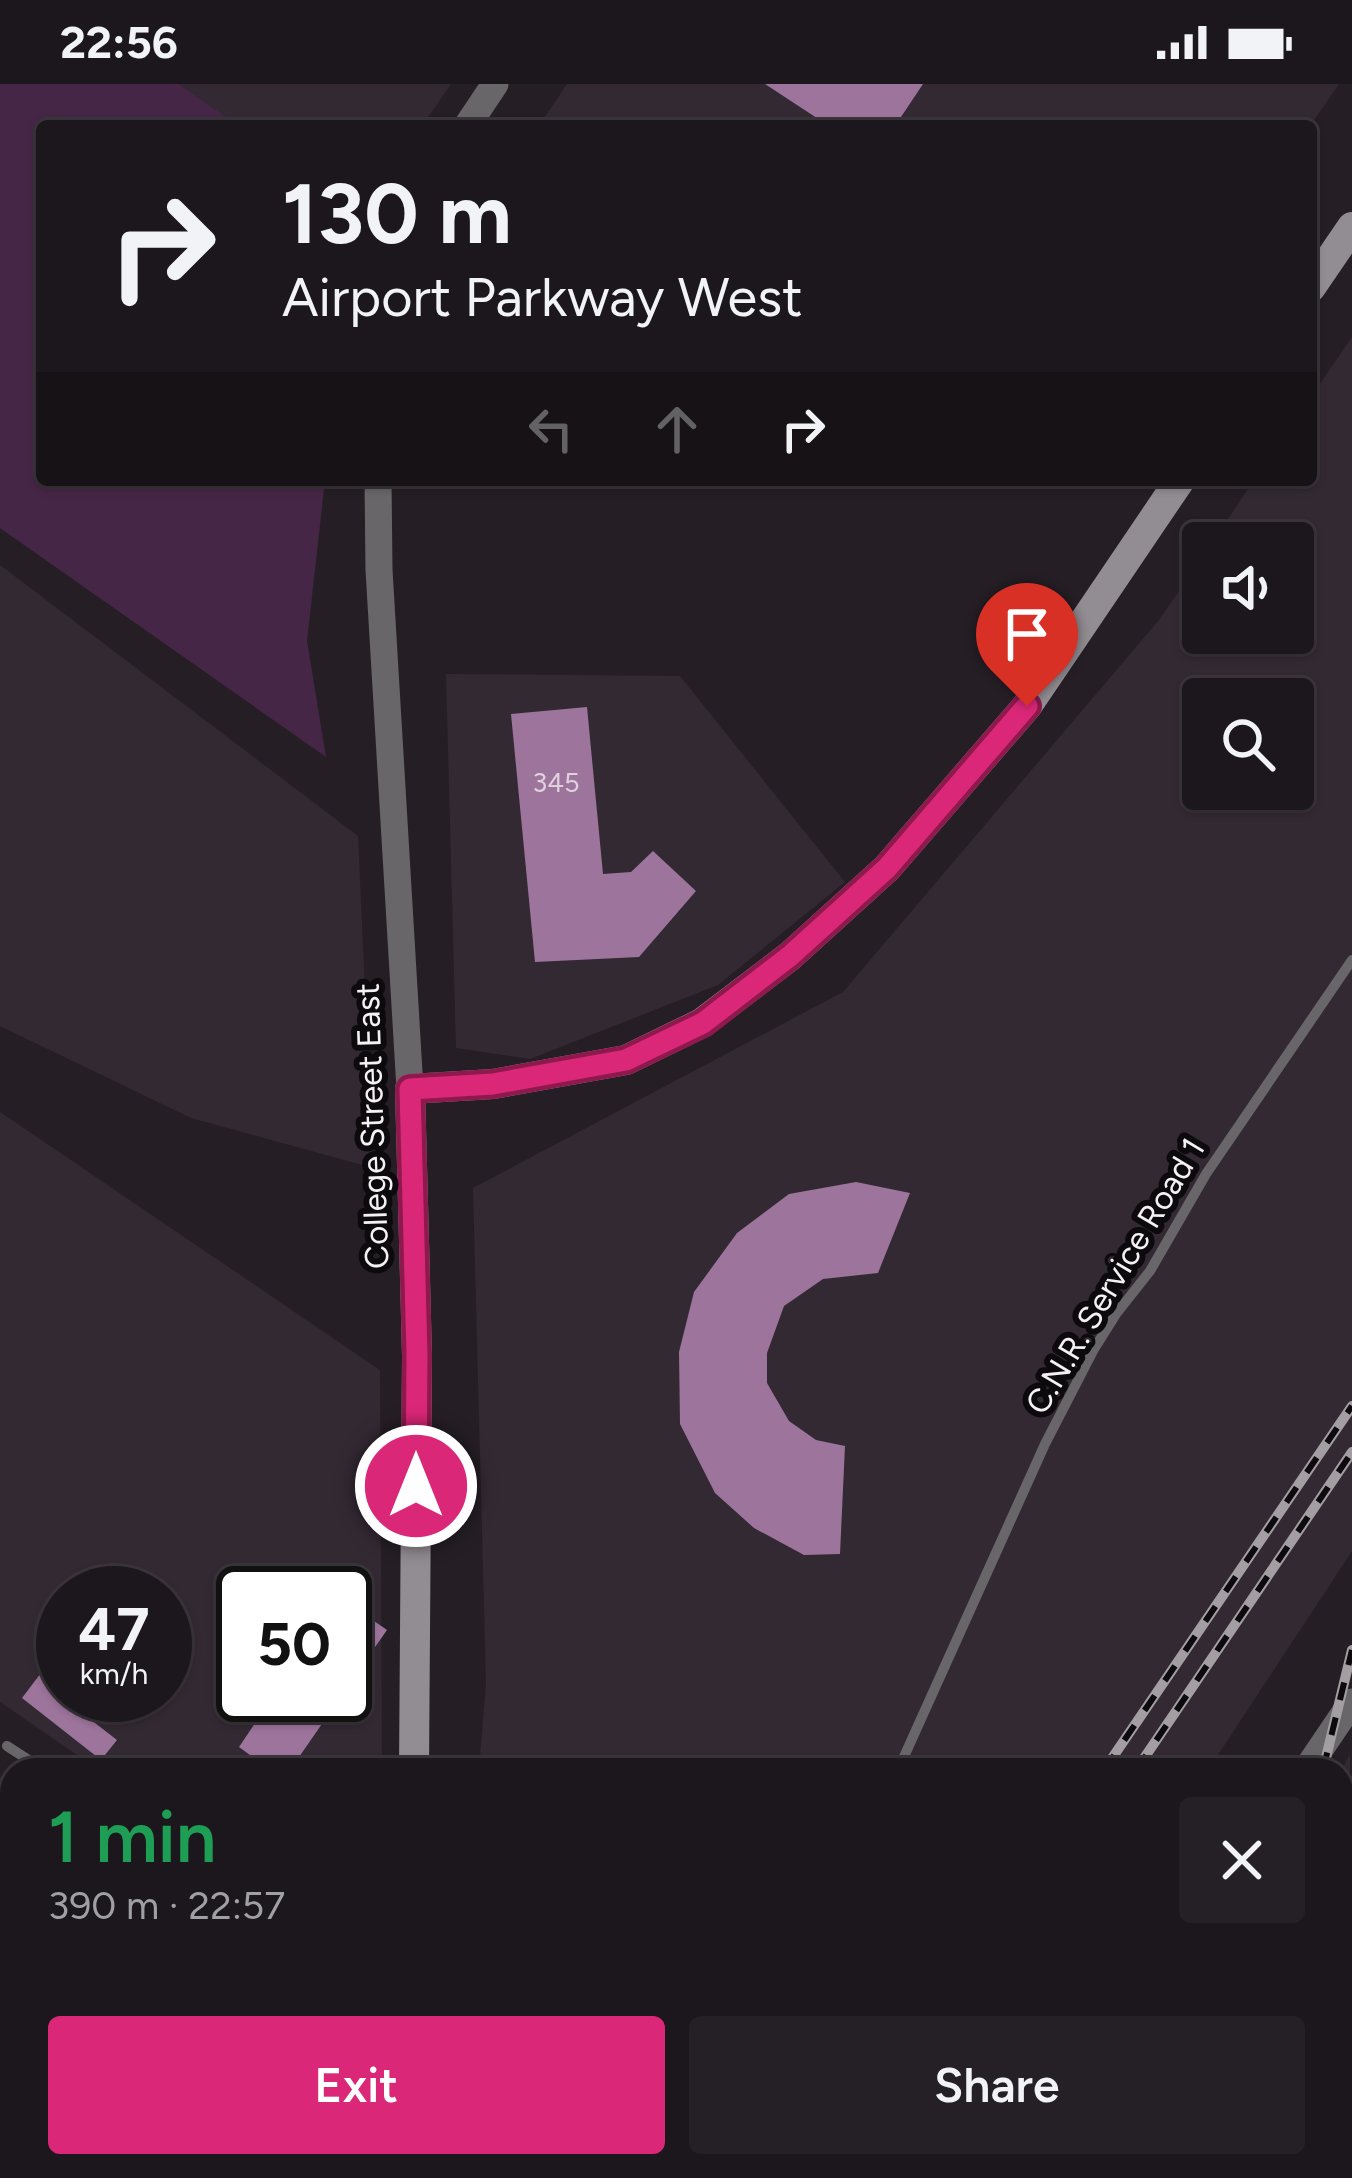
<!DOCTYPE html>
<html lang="en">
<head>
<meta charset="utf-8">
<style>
  :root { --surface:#1c171c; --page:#252025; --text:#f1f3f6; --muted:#a09fa3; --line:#3a363b; --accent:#db2777 }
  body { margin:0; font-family:Figtree,sans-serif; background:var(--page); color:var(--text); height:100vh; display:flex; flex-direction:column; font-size:45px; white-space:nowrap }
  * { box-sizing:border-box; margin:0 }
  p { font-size:39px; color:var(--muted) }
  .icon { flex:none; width:66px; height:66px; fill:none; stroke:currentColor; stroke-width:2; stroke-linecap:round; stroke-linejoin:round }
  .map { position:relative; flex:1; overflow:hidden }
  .sheet { position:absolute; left:0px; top:1674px; width:1353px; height:420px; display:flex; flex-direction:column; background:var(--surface); border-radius:36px 36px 0 0; box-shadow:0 3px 9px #0004,0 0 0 3px var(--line) }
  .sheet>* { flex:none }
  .guide { position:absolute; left:36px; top:36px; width:1281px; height:366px; border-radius:12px; box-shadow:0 3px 9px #0004,0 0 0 3px var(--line); background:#1c171c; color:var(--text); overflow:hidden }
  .fabs { position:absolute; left:1182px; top:438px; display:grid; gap:24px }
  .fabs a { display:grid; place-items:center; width:132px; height:132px; border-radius:12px; background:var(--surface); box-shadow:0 3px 9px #0004,0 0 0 3px var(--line); font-size:60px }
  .speed { position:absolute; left:36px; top:1482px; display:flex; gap:24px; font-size:60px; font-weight:700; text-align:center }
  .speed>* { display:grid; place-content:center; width:156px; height:156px; border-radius:50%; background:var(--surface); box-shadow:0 3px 9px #0004,0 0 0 3px var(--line); line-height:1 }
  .speed small { font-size:30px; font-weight:400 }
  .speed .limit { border:6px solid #111; border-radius:18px; background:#fff; color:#111 }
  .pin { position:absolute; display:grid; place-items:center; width:102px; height:102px; color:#fff; margin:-123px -51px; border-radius:50% 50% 50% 0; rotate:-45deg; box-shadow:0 0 12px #0007 }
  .pin .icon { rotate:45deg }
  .me { position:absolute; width:132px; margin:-66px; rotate:0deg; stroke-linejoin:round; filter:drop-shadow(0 0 9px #0008) }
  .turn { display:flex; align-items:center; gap:42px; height:252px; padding:0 48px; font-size:54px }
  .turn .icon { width:156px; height:156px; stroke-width:2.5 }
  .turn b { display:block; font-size:84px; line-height:102px }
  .lanes { display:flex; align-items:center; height:114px; padding:0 48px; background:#0003; justify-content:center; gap:60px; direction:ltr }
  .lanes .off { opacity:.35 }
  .round { display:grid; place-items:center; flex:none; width:126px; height:126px; border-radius:12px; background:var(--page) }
  .headline { display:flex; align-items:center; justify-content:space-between; height:204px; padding:0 48px }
  h1 { font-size:72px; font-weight:600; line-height:90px; color:#1e9e55 }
  .action { display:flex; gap:24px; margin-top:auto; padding:24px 48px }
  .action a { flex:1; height:138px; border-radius:12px; background:var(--accent); color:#fff; font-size:48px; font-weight:600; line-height:138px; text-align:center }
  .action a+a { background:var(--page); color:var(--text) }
  .status { display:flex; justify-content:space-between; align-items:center; height:84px; padding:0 60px; background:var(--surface); direction:ltr }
  .status svg { height:33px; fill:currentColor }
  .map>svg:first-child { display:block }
</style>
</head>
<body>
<div class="status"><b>22:56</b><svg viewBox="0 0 49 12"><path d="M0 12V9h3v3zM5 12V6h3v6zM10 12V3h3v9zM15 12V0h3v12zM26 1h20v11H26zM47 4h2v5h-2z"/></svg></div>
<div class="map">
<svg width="1352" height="2094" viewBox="0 0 1352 2094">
  <rect width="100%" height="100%" fill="#251f25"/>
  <!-- built -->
  <path fill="#332933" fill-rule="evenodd" d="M162,0h289l-29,42h-198z
    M567,0h772l-29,42h-771z
    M1352,253v1214l-144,219h-729l7,-87 -13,-495 370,-196 316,-372 44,-64v77h90v-90h-81l42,-63h57v-83zM1203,615h90v90h-90z
    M0,481l358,271 15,332 -182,-50 -191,-92z
    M446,590l234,2 165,206 -127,103 -188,74 -74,-11z
    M0,1028l380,258 2,400h-283l-99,-68zM63,1509h102v102h-102zM243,1509h102v102h-102z
    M1350,1670l2,424h-230l6,-12h213v-395z
    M445,2082h502l-8,12h-495z"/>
  <!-- green -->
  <path fill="#462646" d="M0,0h178l61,42h-197v354h283l-18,161 19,116 -326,-229z"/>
  <!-- building -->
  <path fill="#9d749c" d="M765,0h158l-28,42h-66z
    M587,623l16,167 28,-2 22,-21 43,40 -57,66 -104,5 -24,-248z
    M856,1098l54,11 -32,80 -55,6 -39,27 -17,47v30l22,38 27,19 29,6 -5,108 -36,1 -50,-27 -39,-35 -35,-69 -1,-72 15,-60 43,-59 52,-39z
    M345,1517l42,29 -42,60z
    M63,1560v51h25l-11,14 40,31 -16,20 -79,-62z
    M274,1611h68l-52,75h-20l-31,-23z"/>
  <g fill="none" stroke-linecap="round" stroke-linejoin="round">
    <!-- service -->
    <path stroke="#696669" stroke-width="10" d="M7,1662l37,24
      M898,1686l147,-326 49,-95 22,-35 34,-43 56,-97 146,-214
      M621,2094l9,-12"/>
    <!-- minor -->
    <path stroke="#696669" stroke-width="21" d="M0,1855l12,-18
      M0,2087l10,7"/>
    <!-- tertiary -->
    <path stroke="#696669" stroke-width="27" d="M467,42l28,-42
      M378,396l1,90 31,519
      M1306,1686l46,-68
      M1079,2094l5,-12"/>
    <!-- secondary -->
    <path stroke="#928d92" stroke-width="30" d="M1311,203l41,-60
      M414,1686l3,-415 -7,-266 83,-5 133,-24 76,-37 88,-67 97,-88 140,-162 153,-226
      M408,2094v-12"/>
    <!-- rail casing -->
    <g stroke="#a39ea2" stroke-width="10">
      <path id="rail" d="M1104,1686l248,-364
        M1136,1686l216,-318
        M1323,1686l29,-120
        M1341,1897l11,33
        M827,2094l8,-12
        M865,2094l7,-12"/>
    </g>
    <!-- rail -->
    <use href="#rail" stroke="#0d0a0d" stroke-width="6" stroke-dasharray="18" stroke-linecap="butt"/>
  </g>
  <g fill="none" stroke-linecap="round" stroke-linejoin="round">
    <!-- route casing -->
    <g stroke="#8e194d" stroke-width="30">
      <path id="route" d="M416,1402l1,-131 -7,-266 83,-5 133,-24 77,-37 87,-67 97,-88 140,-162"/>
    </g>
    <!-- route -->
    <use href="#route" stroke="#db2777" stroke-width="21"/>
  </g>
  <g text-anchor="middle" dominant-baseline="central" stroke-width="12" stroke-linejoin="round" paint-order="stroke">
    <!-- number labels -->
    <g font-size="27" fill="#dfd1de">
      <text x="556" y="698">345</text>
    </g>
    <!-- street labels -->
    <g font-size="33" fill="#f5f0f4" stroke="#0d0a0d">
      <text transform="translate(372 1042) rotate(-92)">College Street East</text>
      <text transform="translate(1115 1192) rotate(-59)">C.N.R. Service Road 1</text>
    </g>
  </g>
</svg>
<div class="fabs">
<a><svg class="icon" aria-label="sound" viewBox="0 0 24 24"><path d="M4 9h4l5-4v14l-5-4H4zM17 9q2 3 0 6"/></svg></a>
<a><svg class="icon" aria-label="search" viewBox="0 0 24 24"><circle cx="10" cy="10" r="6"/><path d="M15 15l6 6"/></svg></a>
</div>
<div class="speed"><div>47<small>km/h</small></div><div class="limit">50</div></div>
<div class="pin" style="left:1027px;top:622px;background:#d93025"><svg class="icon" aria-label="arrive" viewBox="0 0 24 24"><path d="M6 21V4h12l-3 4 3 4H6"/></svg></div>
<svg class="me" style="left:416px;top:1402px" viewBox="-20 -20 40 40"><circle r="17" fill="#db2777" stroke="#fff" stroke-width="3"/><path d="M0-11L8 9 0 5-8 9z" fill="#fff"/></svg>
<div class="guide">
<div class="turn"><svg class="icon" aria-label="right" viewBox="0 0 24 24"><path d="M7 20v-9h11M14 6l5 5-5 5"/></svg><div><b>130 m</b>Airport Parkway West</div></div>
<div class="lanes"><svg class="icon off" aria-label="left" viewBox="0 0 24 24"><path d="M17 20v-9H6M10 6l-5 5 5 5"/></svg><svg class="icon off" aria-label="ahead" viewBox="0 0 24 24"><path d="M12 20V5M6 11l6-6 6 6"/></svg><svg class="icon" aria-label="right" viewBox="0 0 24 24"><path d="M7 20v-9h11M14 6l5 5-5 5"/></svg></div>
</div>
<section class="sheet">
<div class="headline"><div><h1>1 min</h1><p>390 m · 22:57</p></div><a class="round"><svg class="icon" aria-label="close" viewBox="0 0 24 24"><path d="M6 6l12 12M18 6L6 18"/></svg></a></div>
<div class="action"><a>Exit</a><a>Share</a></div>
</section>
</div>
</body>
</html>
